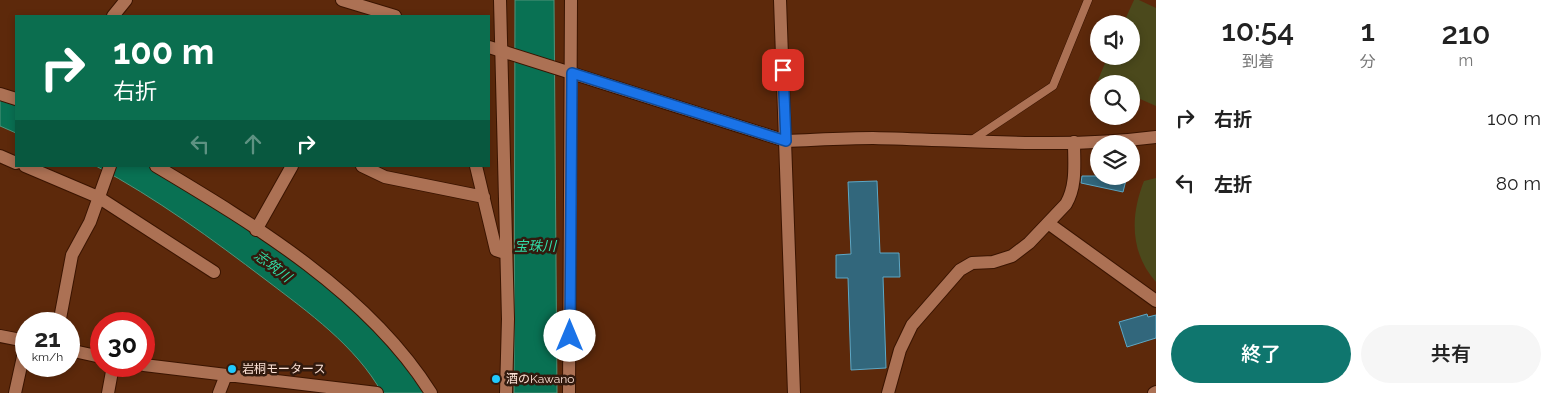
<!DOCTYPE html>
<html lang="ja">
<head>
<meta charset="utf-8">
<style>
  :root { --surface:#fff; --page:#f6f6f6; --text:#222; --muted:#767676; --accent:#0f766e }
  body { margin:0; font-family:Raleway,"Noto Sans JP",sans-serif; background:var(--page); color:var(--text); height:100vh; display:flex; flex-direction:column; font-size:19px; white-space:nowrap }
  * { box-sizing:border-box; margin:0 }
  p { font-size:16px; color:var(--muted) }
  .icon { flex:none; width:28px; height:28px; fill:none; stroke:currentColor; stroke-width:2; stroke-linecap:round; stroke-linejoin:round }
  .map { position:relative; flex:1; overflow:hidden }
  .drawer { display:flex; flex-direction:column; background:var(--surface); width:400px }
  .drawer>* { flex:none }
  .hud { position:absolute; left:15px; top:15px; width:475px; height:152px; border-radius:0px; box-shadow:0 2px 8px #0003; background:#0b6e4f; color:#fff; overflow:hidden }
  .controls { position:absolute; left:1090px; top:15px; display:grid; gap:10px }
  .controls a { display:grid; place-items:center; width:50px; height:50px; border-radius:50%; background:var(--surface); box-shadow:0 2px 8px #0003; font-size:25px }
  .speed { position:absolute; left:15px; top:312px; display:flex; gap:10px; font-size:25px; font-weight:700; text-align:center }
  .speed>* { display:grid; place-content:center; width:65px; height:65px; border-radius:50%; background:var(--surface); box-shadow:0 2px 8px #0003; line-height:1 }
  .speed small { font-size:12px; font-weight:400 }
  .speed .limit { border:8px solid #d22; background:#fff; color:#111 }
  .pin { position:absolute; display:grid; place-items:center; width:42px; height:42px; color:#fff; margin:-21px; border-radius:10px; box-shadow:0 2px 8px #0006 }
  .me { position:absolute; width:55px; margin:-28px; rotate:0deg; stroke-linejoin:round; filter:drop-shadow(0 0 4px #0008) }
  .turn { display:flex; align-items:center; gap:18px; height:105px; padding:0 15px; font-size:22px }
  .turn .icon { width:65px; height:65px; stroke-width:2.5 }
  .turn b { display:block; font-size:35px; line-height:42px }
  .lanes { display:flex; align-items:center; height:48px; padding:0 15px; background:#0003; justify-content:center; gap:25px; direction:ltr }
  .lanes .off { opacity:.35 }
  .eta { display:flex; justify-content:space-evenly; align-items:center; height:85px; text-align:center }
  .eta b { font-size:30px; font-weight:600; line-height:35px }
  .action { display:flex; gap:10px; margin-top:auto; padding:10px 15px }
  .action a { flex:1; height:58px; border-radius:30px; background:var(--accent); color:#fff; font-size:20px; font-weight:600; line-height:58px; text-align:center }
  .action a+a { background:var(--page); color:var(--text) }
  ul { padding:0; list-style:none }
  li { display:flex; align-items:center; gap:15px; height:65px; padding:0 15px }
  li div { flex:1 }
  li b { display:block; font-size:19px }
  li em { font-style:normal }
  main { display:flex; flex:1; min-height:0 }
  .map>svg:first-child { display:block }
</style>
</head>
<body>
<main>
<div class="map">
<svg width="1156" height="393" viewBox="0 0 1156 393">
  <rect width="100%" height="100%" fill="#5d290b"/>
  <!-- green -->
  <path fill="#4b491c" d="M1134,0h5l17,8v98l-25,-11v-11h-24l-9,-4 10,-24h23v-32h-8z
    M1156,178v104c-26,-29 -26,-66 -12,-101z"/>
  <!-- water -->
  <path fill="#097153" stroke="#52937a" d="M515,0h39l3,393h-43z
    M0,98l16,5v30l-16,-7z
    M96,166h52l111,69 91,69 38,39 36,50h-42c-26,-47 -74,-81 -116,-113 -54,-41 -110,-82 -170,-114z"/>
  <!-- building -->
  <path fill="#32677c" stroke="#5da8c6" d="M1082,176h45l-4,16 -42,-9z
    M877,181l3,72h19l1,24h-17l3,91 -35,2 -3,-92h-12v-23l15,-1 -3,-72z
    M1147,314l1,3 8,-2v23l-29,9 -8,-25z"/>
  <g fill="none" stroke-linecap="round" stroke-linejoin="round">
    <!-- service casing -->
    <g stroke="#3a1400" stroke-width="9">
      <path id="service" d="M972,140l81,-54 35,-86"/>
    </g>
    <!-- minor casing -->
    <g stroke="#3a1400" stroke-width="14">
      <path id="minor" d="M500,0l8,319 -2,74
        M113,16l13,-16
        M0,94l16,5
        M786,141c29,-1 58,-3 87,-3 94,2 190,11 283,-1
        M0,156l16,7
        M25,166l73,31 116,75
        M156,166c99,59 213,128 275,227
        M362,166l23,11 99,20
        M476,166l20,84 9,3
        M1048,223l108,78
        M256,230l36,-64
        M59,324l13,-69 18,-33 20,-56
        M0,336l26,5
        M69,350l32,7
        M144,365l233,28
        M15,393l11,-50
        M108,393l5,-27
        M219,393l7,-18
        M569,393l2,-393
        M888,393l12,-43 12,-25 48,-55 12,-7 21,-1 19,-6 17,-13 37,-39c11,-19 8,-41 8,-62
        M1154,393l2,-1"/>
    </g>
    <!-- tertiary casing -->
    <g stroke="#3a1400" stroke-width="14">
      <path id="tertiary" d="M342,0l53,16
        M780,0l14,393
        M489,47l297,94"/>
    </g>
    <!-- service -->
    <use href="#service" stroke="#ac7154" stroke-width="8"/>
    <!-- minor -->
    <use href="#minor" stroke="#ac7154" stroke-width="12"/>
    <!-- tertiary -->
    <use href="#tertiary" stroke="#ac7154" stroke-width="12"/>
  </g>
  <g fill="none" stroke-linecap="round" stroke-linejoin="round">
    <!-- route casing -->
    <g stroke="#114b97" stroke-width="12">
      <path id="route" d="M570,336l2,-263 214,68 -3,-71"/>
    </g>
    <!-- route -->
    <use href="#route" stroke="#1a73e8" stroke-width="9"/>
  </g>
  <!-- markers -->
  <g fill="#21c9fd" stroke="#321a0e" stroke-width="2">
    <circle cx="232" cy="369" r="5"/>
    <circle cx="496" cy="379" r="5"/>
  </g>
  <g text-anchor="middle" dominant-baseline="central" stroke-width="5" stroke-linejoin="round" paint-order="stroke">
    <!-- poi labels -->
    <g font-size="12" fill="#fce1d5" stroke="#321a0e" text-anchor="start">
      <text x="242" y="369">岩桐モータース</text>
      <text x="506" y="379">酒のKawano</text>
    </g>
    <!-- water labels -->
    <g font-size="14" font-style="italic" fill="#32dea8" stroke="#321a0e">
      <text x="535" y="246">宝珠川</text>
      <text transform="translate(273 266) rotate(37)">志筑川</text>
    </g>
  </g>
</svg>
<div class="controls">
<a><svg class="icon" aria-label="sound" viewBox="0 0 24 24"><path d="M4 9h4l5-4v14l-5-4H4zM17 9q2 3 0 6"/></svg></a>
<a><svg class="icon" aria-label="search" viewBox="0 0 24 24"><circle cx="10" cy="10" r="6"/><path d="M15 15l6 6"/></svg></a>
<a><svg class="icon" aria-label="layers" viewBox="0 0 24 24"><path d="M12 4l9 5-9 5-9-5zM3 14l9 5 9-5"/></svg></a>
</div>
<div class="speed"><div>21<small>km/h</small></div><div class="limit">30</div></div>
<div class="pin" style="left:783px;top:70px;background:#d93025"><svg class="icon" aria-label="arrive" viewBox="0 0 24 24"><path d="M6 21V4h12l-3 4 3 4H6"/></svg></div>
<svg class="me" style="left:570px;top:336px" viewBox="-20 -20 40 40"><circle r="19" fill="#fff"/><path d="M0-13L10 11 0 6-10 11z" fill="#1a73e8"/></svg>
<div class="hud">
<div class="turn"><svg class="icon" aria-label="right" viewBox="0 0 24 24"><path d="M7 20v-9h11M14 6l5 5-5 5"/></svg><div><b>100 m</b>右折</div></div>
<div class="lanes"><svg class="icon off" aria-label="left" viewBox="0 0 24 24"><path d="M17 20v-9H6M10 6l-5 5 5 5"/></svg><svg class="icon off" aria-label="ahead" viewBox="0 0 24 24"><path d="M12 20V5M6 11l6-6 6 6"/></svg><svg class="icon" aria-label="right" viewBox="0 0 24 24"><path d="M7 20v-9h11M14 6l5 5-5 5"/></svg></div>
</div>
</div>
<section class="drawer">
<div class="eta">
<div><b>10:54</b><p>到着</p></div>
<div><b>1</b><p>分</p></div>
<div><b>210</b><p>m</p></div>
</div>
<ul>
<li><svg class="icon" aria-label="right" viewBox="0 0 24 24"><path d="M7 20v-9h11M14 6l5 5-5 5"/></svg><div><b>右折</b></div><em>100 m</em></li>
<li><svg class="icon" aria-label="left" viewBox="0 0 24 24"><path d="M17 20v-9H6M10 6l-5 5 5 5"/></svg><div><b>左折</b></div><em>80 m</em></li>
</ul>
<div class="action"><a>終了</a><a>共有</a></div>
</section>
</main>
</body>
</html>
